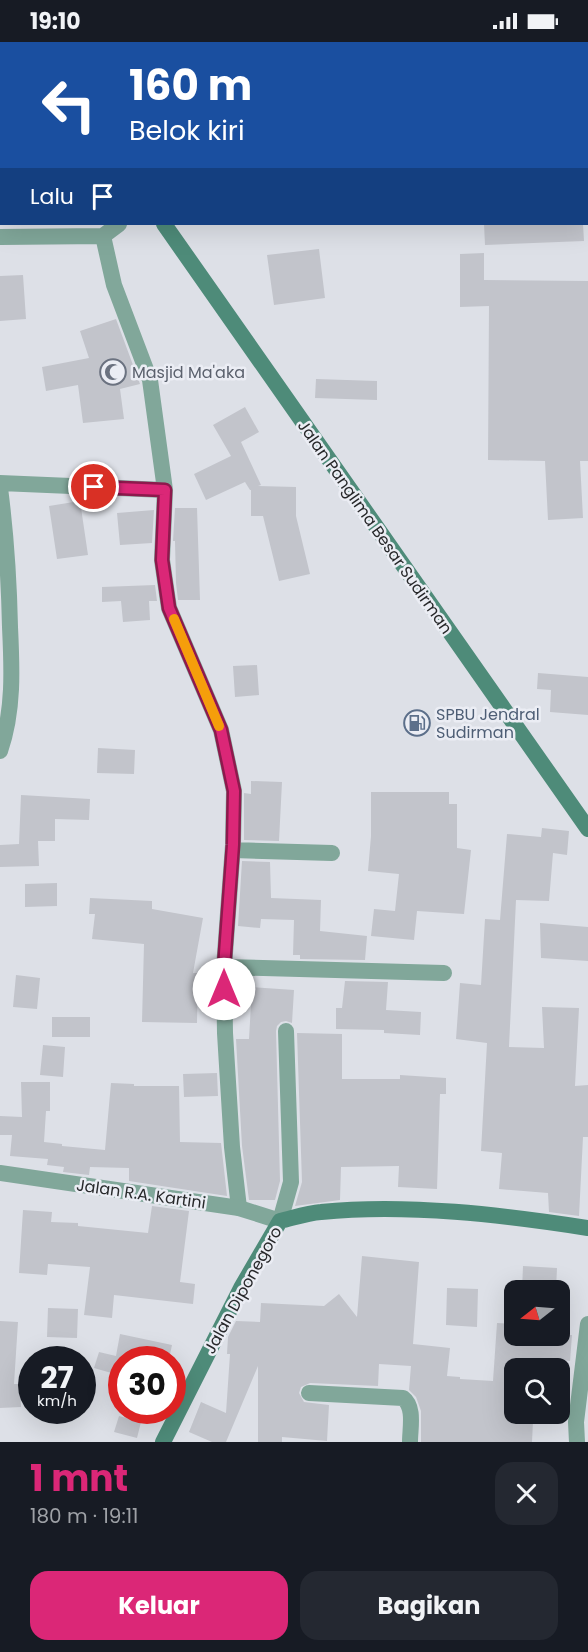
<!DOCTYPE html>
<html lang="id">
<head>
<meta charset="utf-8">
<style>
  :root { --surface:#171b24; --page:#242831; --text:#f1f3f6; --muted:#9ea1a6; --accent:#db2777 }
  body { margin:0; font-family:Poppins,sans-serif; background:var(--page); color:var(--text); height:100vh; display:flex; flex-direction:column; font-size:22px; white-space:nowrap }
  * { box-sizing:border-box; margin:0 }
  p { font-size:20px; color:var(--muted) }
  .icon { flex:none; width:33px; height:33px; fill:none; stroke:currentColor; stroke-width:2; stroke-linecap:round; stroke-linejoin:round }
  .map { position:relative; height:1400px; overflow:hidden }
  .side { display:flex; flex-direction:column; background:var(--surface); flex:1 }
  .side>* { flex:none }
  .hud { position:absolute; left:0px; top:0px; width:588px; height:183px; box-shadow:0 6px 24px #0002; background:#1a4fa0; color:#fff; overflow:hidden }
  .needle { width:39px; rotate:253deg }
  .fabs { position:absolute; left:504px; top:1238px; display:grid; gap:12px }
  .fabs a { display:grid; place-items:center; width:66px; height:66px; border-radius:12px; background:var(--surface); box-shadow:0 6px 24px #0002; font-size:30px }
  .speed { position:absolute; left:18px; top:1304px; display:flex; gap:12px; font-size:30px; font-weight:700; text-align:center }
  .speed>* { display:grid; place-content:center; width:78px; height:78px; border-radius:50%; background:var(--surface); box-shadow:0 6px 24px #0002; line-height:1 }
  .speed small { font-size:15px; font-weight:400 }
  .speed .limit { border:9px solid #d22; background:#fff; color:#111 }
  .pin { position:absolute; display:grid; place-items:center; width:51px; height:51px; color:#fff; margin:-26px; border:3px solid #fff; border-radius:50%; box-shadow:0 2px 6px #0007 }
  .me { position:absolute; width:66px; margin:-33px; rotate:0deg; stroke-linejoin:round; filter:drop-shadow(0 0 4px #0008) }
  .turn { display:flex; align-items:center; gap:21px; height:126px; padding:0 30px; font-size:27px }
  .turn .icon { width:78px; height:78px; stroke-width:2.5 }
  .turn b { display:block; font-size:42px; line-height:51px }
  .then { display:flex; align-items:center; height:57px; padding:0 30px; background:#0003; gap:12px; font-size:22px }
  .round { display:grid; place-items:center; flex:none; width:63px; height:63px; border-radius:18px; background:var(--page) }
  .overview { display:flex; align-items:center; justify-content:space-between; height:102px; padding:0 30px }
  h1 { font-size:36px; font-weight:700; line-height:45px; color:var(--accent) }
  .primary-button { display:flex; gap:12px; margin-top:auto; padding:12px 30px }
  .primary-button a { flex:1; height:69px; border-radius:18px; background:var(--accent); color:#fff; font-size:24px; font-weight:700; line-height:69px; text-align:center }
  .primary-button a+a { background:var(--page); color:var(--text) }
  .status { display:flex; justify-content:space-between; align-items:center; height:42px; padding:0 30px; background:var(--surface); direction:ltr }
  .status svg { height:16px; fill:currentColor }
  .map>svg:first-child { display:block }
</style>
</head>
<body>
<div class="status"><b>19:10</b><svg viewBox="0 0 49 12"><path d="M0 12V9h3v3zM5 12V6h3v6zM10 12V3h3v9zM15 12V0h3v12zM26 1h20v11H26zM47 4h2v5h-2z"/></svg></div>
<div class="map">
<svg width="588" height="1400" viewBox="0 0 588 1400">
  <rect width="100%" height="100%" fill="#dde0e7"/>
  <!-- building -->
  <path fill="#c2c4cb" d="M484,182h99l1,17 -99,4z
    M319,207l6,49 -51,7 -7,-50z
    M484,211v27l104,1v180h-8l3,57 -35,2 -3,-59 -57,-1 1,-154 -29,1v-53z
    M23,233l3,44 -26,2v-45z
    M116,277l24,65 -20,5 4,30 -41,4 -5,-38 -32,6 -4,-24 47,-9 -9,-27z
    M316,337l61,2v19l-62,-2z
    M245,365l14,25 -18,10 20,43 -3,1 38,1v29l14,58 -31,7 -16,-65h-12v-26h-1l-5,-8 -39,18 -12,-26 37,-18 -18,-31z
    M80,459l8,54 -31,4 -8,-53z
    M175,466h22l3,92h-22l-2,-17 -1,-42h-2z
    M154,468l-2,33 -32,2 -3,-32z
    M155,543l2,16h-8l1,19 -27,2 -2,-21 -19,1v-15z
    M257,623l2,30 -24,2 -2,-31z
    M538,631l50,4v38l-38,-3 1,-22 -14,-1z
    M98,706l37,2 -1,24 -37,-1z
    M251,739l31,1 -3,59 -35,-1v-47l7,1z
    M371,750h78v12h8v44l14,2 -7,64 -47,-3 -3,29 -43,-4 3,-27 21,2 4,-37 -31,-3 3,-35z
    M21,753l69,4 -1,21 -34,-1v22h-17l1,25 -39,1v-22l19,-1z
    M542,786l27,3 -2,24 -14,-2 -4,48 -33,-1 -7,147 35,1 -2,-41 37,1 -4,78 13,-1v52h-5l-4,79 -30,-4 -1,-19 -49,-4 3,-36 -21,-2 6,-108 -31,-4 4,-56 21,2 4,-66 15,1 7,-86 34,3z
    M242,819l28,1 1,36 50,2 -1,31 47,5 -2,24 -65,-1v-4h-7l1,-35 -33,-1 -1,9 -22,-2z
    M57,841v23l-32,1v-23z
    M90,856l62,3v8l51,9 -10,55h5l-1,50 -55,-1 2,-78 -52,-5 3,-25h-6z
    M540,881l48,4v34l-47,-3z
    M16,933l24,3 -3,31 -24,-2z
    M345,939l43,1 -2,28 35,2 -1,23 -36,-2v-3l-48,-1v-21h6z
    M252,945l42,3 -2,33 -6,-2 -5,1 -4,4 -1,5 4,150 -5,19h-26l-7,-54 -6,-107h13z
    M52,975h38v20h-38z
    M297,991l45,1v45h58v-4l46,3v16h-6l-3,95 -39,-2 1,-21 -58,1 -1,33 -45,6 7,-24z
    M43,1003l22,2 -2,30 -23,-2z
    M217,1031l1,23 -34,1 -1,-23z
    M21,1040h29v29h-4l-2,31 18,2v2l43,4 6,-67 23,1v2h45l1,56 41,1 6,53 -98,-15v-13l-39,-1 -1,8 -26,-3 1,-5 -17,-2 1,-6 -38,-3 2,-21h-12v-19l22,1z
    M152,1164l37,5 -9,71 15,2 -2,20 -79,-9 -2,23 -28,-3 6,-48 -42,-3 -1,11 -28,-2 4,-63 29,2 -1,10 27,1v3l70,7z
    M362,1214l57,6 -6,82 37,4 -3,28 13,1v2l33,2 4,-58 17,1v11h58l-2,26 -18,-2 -1,9h-37v45h3v7l16,1 -1,21h-111v-31l-5,-14 -7,-7 2,-24 -32,-2 -1,22 -68,-3 -9,4 -2,6 5,9 25,3 -2,36 -45,-4v5h-24v-76l-32,76h-14l-23,-10 12,-30 25,11 4,-59h-3l1,-17 8,-16 24,1 1,-19 63,3 15,-12 18,23z
    M523,1224l34,2 -1,22h-34z
    M447,1246l31,1 -1,38 -31,-2z
    M48,1266l30,1 -1,29 -30,-1z
    M0,1279l18,1 -4,62h6l1,23 -21,1z
    M120,1292l52,11 -3,14h-47v17l-28,-8 5,-16 17,4z
    M119,1374l22,6 -4,16 -23,-6z"/>
  <g fill="none" stroke-linecap="round" stroke-linejoin="round">
    <!-- minor -->
    <path stroke="#81a79a" stroke-width="16" d="M512,0v2
      M586,62l2,1
      M103,194l11,49 36,95 15,110 -3,70 7,48 52,122 13,61 -1,54 -9,122 1,66 7,114 7,61
      M0,195l103,-1 16,-12
      M0,441l165,7
      M0,446c6,46 9,92 10,139 2,41 4,84 -10,124
      M233,808l99,3
      M224,925l220,6
      M280,1179l11,-39 -5,-151
      M309,1351l94,5c12,9 7,30 7,44
      M577,1400l-1,-20 12,-98"/>
    <!-- tertiary -->
    <path stroke="#81a79a" stroke-width="16" d="M0,1131l239,35 41,13"/>
    <!-- secondary -->
    <path stroke="#4e8b79" stroke-width="16" d="M28,0l1,2
      M164,182l424,605
      M163,1400l78,-154 39,-67c13,-3 27,-8 41,-9 85,-9 183,3 267,16"/>
  </g>
  <g fill="none" stroke-linecap="round" stroke-linejoin="round">
    <!-- route casing -->
    <g stroke="#8e194d" stroke-width="15">
      <path id="route" d="M94,445l71,3 -3,70 7,48 52,122 13,61 -1,54 -9,122v22"/>
    </g>
    <!-- route -->
    <use href="#route" stroke="#db2777" stroke-width="10"/>
    <!-- slow -->
    <path stroke="#f59e0b" stroke-width="10" d="M174,577l45,107"/>
  </g>
  <!-- icons -->
  <defs>
    <g id="mosque-ring" transform="scale(1.35)"><circle r="9.5" fill="#ebedf4" stroke="#6b7280" stroke-width="1.5"/><path d="M3.5-4.9A6 6 0 1 0 3.5 4.9A5 5 0 1 1 3.5-4.9Z" fill="#6b7280"/></g>
    <g id="fuel-ring" transform="scale(1.35)"><circle r="9.5" fill="#ebedf4" stroke="#5c6f8a" stroke-width="1.5"/><path d="M-5.5-6h7V0h2V4h1.3V-2.5L3-4.5l.8-.8L6-3V5H2.5V1h-1V6h-7ZM-4.2-4.7v3.2H.2V-4.7Z" fill="#5c6f8a"/></g>
  </defs>
  <g fill-rule="evenodd">
    <use href="#mosque-ring" x="113" y="330"/>
    <use href="#fuel-ring" x="417" y="681"/>
  </g>
  <g text-anchor="middle" dominant-baseline="central" stroke-width="5" stroke-linejoin="round" paint-order="stroke">
    <!-- worship labels -->
    <g font-size="16" fill="#5b616d" stroke="#ebedf4" text-anchor="start">
      <text x="132" y="330">Masjid Ma'aka</text>
    </g>
    <!-- street labels -->
    <g font-size="16" fill="#27282a" stroke="#ebedf4">
      <text transform="translate(375 485) rotate(55)">Jalan Panglima Besar Sudirman</text>
      <text transform="translate(141 1152) rotate(8)">Jalan R.A. Kartini</text>
      <text transform="translate(243 1248) rotate(-61)">Jalan Diponegoro</text>
    </g>
    <!-- service labels -->
    <g font-size="16" fill="#4e5e75" stroke="#ebedf4" text-anchor="start">
      <text x="436" y="672">SPBU Jendral<tspan x="436" dy="18">Sudirman</tspan></text>
    </g>
  </g>
</svg>
<div class="fabs">
<a><svg class="needle" viewBox="-14 -14 28 28"><path d="M0-13l5 13h-10z" fill="#e53935"/><path d="M0 13l5-13h-10z" fill="#9ea1a6"/></svg></a>
<a><svg class="icon" aria-label="search" viewBox="0 0 24 24"><circle cx="10" cy="10" r="6"/><path d="M15 15l6 6"/></svg></a>
</div>
<div class="speed"><div>27<small>km/h</small></div><div class="limit">30</div></div>
<div class="pin" style="left:94px;top:445px;background:#d93025"><svg class="icon" aria-label="arrive" viewBox="0 0 24 24"><path d="M6 21V4h12l-3 4 3 4H6"/></svg></div>
<svg class="me" style="left:224px;top:947px" viewBox="-20 -20 40 40"><circle r="19" fill="#fff"/><path d="M0-13L10 11 0 6-10 11z" fill="#db2777"/></svg>
<div class="hud">
<div class="turn"><svg class="icon" aria-label="left" viewBox="0 0 24 24"><path d="M17 20v-9H6M10 6l-5 5 5 5"/></svg><div><b>160 m</b>Belok kiri</div></div>
<div class="then">Lalu<svg class="icon" aria-label="arrive" viewBox="0 0 24 24"><path d="M6 21V4h12l-3 4 3 4H6"/></svg></div>
</div>
</div>
<section class="side">
<div class="overview"><div><h1>1 mnt</h1><p>180 m · 19:11</p></div><a class="round"><svg class="icon" aria-label="close" viewBox="0 0 24 24"><path d="M6 6l12 12M18 6L6 18"/></svg></a></div>
<div class="primary-button"><a>Keluar</a><a>Bagikan</a></div>
</section>
</body>
</html>
